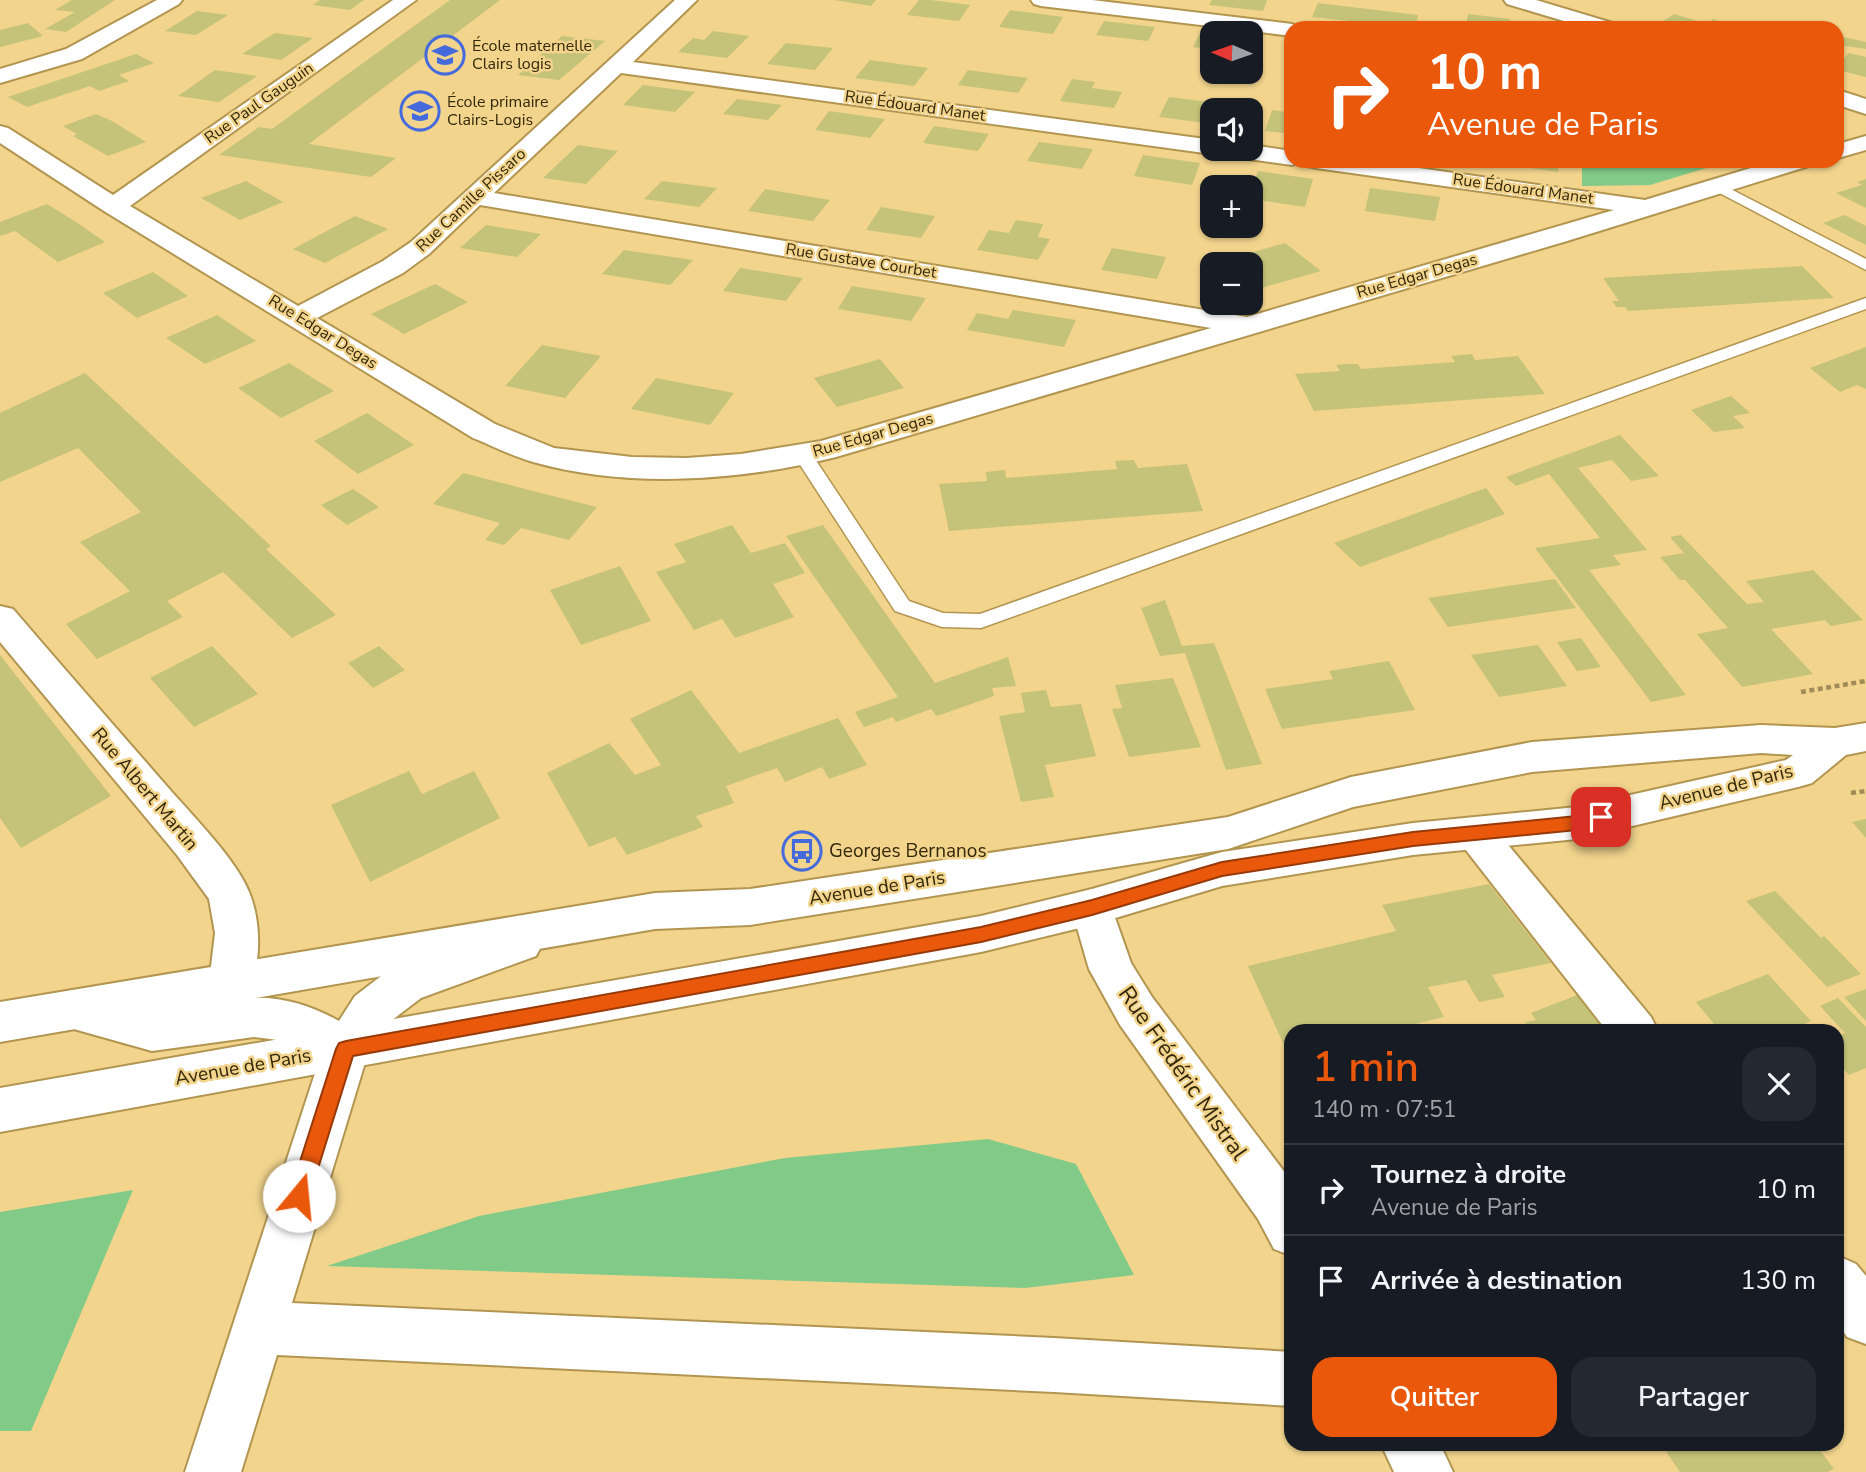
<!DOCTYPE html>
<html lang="fr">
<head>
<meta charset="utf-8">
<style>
  :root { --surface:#171b24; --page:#242831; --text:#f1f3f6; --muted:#9ea1a6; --line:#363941; --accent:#ea580c }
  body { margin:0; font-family:"Nunito Sans",sans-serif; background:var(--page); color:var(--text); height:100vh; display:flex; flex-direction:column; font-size:26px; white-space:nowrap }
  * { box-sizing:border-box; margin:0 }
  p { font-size:23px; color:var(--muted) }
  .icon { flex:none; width:38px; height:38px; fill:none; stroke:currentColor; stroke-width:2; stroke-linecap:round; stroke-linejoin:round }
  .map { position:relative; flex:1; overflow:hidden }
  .side { position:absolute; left:1284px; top:1024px; width:560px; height:427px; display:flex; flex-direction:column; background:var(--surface); border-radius:21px; box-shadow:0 2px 5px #0004 }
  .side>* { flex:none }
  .banner { position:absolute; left:1284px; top:21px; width:560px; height:147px; border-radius:21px; box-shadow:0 2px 5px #0004; background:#ea580c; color:#fff; overflow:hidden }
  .needle { width:46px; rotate:272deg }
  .buttons { position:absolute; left:1200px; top:21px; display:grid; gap:14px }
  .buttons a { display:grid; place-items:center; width:63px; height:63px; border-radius:14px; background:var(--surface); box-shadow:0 2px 5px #0004; font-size:35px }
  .pin { position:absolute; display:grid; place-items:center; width:60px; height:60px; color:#fff; margin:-30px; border-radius:14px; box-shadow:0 4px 10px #0006 }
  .me { position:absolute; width:77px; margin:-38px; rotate:17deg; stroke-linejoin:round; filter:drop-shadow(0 0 5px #0008) }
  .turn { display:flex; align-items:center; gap:24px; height:147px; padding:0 28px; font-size:32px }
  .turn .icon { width:91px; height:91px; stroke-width:2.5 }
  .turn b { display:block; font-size:49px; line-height:60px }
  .round { display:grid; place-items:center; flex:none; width:74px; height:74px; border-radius:21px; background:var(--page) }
  .summary { display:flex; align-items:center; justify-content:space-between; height:119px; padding:0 28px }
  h1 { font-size:42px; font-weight:600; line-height:52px; color:var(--accent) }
  .cta { display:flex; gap:14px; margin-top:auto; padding:14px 28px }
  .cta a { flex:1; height:80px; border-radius:21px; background:var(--accent); color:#fff; font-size:28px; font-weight:600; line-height:80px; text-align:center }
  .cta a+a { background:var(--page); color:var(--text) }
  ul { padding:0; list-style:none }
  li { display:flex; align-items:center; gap:21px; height:91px; padding:0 28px; border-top:2px solid var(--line) }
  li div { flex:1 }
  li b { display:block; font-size:26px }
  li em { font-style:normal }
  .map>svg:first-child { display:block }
</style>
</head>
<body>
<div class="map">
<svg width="1866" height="1472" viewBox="0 0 1866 1472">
  <rect width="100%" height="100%" fill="#f2d48d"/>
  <!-- green -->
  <path fill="#81ca88" d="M1582,161h148l-80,24 -68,1z
    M988,1139l88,25 58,111 -109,13 -698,-22 152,-50 306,-58z
    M133,1190l-102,241h-31v-219z"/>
  <!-- building -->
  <path fill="#c5c379" d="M72,0h43l-49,32 -21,-3 30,-17 -20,-2z
    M320,0h44l-14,10 -37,-5z
    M450,0h50l-191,144 87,14 -25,19 -152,-22 40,-28 13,2z
    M834,0h42l-5,6z
    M919,0h12l39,5 -11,16 -52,-6z
    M1212,0h55l-4,11 -54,-6z
    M1318,3l100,12 -2,13 -104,-11z
    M1010,10l53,7 -10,17 -54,-7z
    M197,11l31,4 -32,20 -31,-4z
    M1468,14l42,5v9h-45z
    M1674,14l33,10 6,-5 14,4 -7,5h-53l-10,-3z
    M1104,21l51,6 -7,14 -52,-6z
    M28,23l15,13 -43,11v-17z
    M713,31l36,5 -22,22 -49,-6 15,-14 11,2z
    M275,33l38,5 -32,22 -39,-6z
    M1200,33l13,2v15l-20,-3z
    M562,36l43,5 -46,39 -41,-5z
    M1838,36l28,6v7l-28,-4z
    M786,43l47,5 -18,22 -48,-6z
    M1849,53l17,4v20l-28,-7v-6z
    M136,54l18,9 -35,12 10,6 -30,10 -9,-5 -63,21 -19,-10z
    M870,60l58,8 -14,18 -59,-8z
    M215,70l42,6 -38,26 -41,-6z
    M968,70l60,8 -10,15 -60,-8z
    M1072,79l23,3 -3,6 30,4 -8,16 -54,-7z
    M643,85l52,7 -20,20 -52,-7z
    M1169,97l64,8 -3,5h-17v14l-54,-7z
    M737,99l45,6 -14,15 -45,-6z
    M1272,110l20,3v21l-27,-3z
    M829,111l56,8 -15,19 -55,-8z
    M96,114l16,7 34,21 -38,14 -35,-20 4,-2 -14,-8z
    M934,126l55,8 -11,17 -55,-8z
    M1039,142l54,7 -11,20 -55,-8z
    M578,145l40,6 -32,33 -43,-6z
    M1143,155l57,8 -8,22 -58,-9z
    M1485,161h74l-1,11z
    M1258,171l55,8 -8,28 -47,-7 2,-8 -9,-2z
    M1866,179v29l-30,-15 26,-8 -5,-3z
    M246,181l37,21 -43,18 -39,-22z
    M662,181l55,7 -18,19 -55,-8z
    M1370,188l70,9 -5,24 -70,-10z
    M765,189l65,11 -17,21 -65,-10z
    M47,204l29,18 29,20 -47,20 -43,-31 -15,5v-14z
    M881,207l54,9 -14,22 -55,-8z
    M1845,215l21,11v19l-43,-22z
    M355,216l33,13 -63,34 -32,-14z
    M1016,220l27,4 -5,13 12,2 -12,21 -61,-10 12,-20 20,3z
    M486,225l55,9 -24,23 -57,-9z
    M1285,243l36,28 -70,20v-27h-39z
    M1112,248l54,9 -9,22 -56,-9z
    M624,250l69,10 -23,25 -68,-11z
    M1802,266l32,32 -206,13 -3,-4h-9l-4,-6h7l-16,-23z
    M740,268l63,10 -17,23 -63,-10z
    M153,272l35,24 -51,22 -34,-25z
    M435,284l33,18 -64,32 -33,-20z
    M852,286l74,12 -15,23 -73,-12z
    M1013,310l63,10 -12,27 -97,-17 10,-17 31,6z
    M217,315l39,26 -51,23 -39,-26z
    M542,345l59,11 -36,42 -60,-12z
    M1866,347v42l-9,-4 -17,7 -30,-24z
    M1472,354l3,6 43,-4 27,38 -231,17 -19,-37 45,-3 -4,-6 11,-1h11l3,5 94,-7 -4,-6z
    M880,359l24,29 -67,19 -23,-29z
    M289,363l45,28 -53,27 -43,-30z
    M85,373l186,173 -5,3 70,66 -44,23 -69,-66 -56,29 16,16 -86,42 -31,-35 64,-33 -50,-49 61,-30 -63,-64 -78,34v-69z
    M656,378l78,15 -24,32 -79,-16z
    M1731,396l19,17 -17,3 12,12 -31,4 -23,-22z
    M367,413l47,32 -56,29 -44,-33z
    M1620,435l39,41 -28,5 -19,-21 -34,8 69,82 -34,5 8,10 -32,5 97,125 -35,7 -116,-154 65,-10 -51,-64 -33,12 -10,-9z
    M1134,460l4,8 49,-4 16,47 -254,20 -10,-47 48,-3 -1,-9 19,-2 1,8 111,-9 -2,-8z
    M463,473l66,17 68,17 -28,33 -48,-12 -17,17 -19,-5 15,-17 -67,-19z
    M1486,488l19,26 -145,53 -26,-24z
    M353,489l26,18 -32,18 -26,-20z
    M732,525l19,28 34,-10 20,30 -32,11 21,33 -59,21 -13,-19 -28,11 -38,-58 30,-10 -12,-18z
    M823,525l112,158 73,-26 8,29 -24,2 2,8 -57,20 -6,-7 -35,13 -3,-5 -29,10 -9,-15 43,-15 -112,-161z
    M1681,535l66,69 17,-2 -18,-21 67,-11 50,50 -32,6 -6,-6 -54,9 42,45 -71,13 -45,-53 31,-6 -43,-48h-5l-20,-23 24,-4 -14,-16z
    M620,566l31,55 -70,24 -31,-55z
    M1555,579l21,29 -128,19 -20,-29z
    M1165,600l17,46 32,-3 48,121 -36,6 -41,-117 -25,3 -19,-48z
    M1581,638l20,29 -24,4 -20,-29z
    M1538,645l29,41 -68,11 -28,-42z
    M212,646l46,48 -64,33 -44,-49z
    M379,646l26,24 -32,18 -25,-25z
    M0,655l111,141 -90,52 -21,-30z
    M1389,661l26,49 -133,19 -17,-40 68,-10 -4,-8z
    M1173,678l28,69 -72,10 -17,-48 10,-1 -7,-23z
    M691,690l48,63 99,-35 29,47 -38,14 -7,-12 -37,15 -8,-14 -51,18 8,17 -38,13 7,11 -76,28 -12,-18 -26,10 -42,-74 62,-30 26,32 26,-10 -31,-46z
    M1046,690l5,17 30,-3 15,52 -51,9 9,32 -33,5 -22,-86 26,-4 -4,-19z
    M409,771l13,23 52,-23 26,47 -130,64 -39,-77z
    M1866,819v19l-14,-16z
    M1489,884l62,79 -59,12 13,22 -26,5 -13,-22 -38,7 16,30 -58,14h-94l-3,25 -41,-90 148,-35 -14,-26z
    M1775,891l46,47 3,-2 37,38 -34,13 -81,-86z
    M1768,974l43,47 -23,10h-68l-24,-29z
    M1866,989v32l-22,-24z
    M1577,995l29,36h-75l-6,-9 11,-2 -5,-7z
    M1838,998l28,29v41l-17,7 -11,-12v-27l7,-3 -25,-27z
    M1661,1444h154l19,25 -7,3h-147z"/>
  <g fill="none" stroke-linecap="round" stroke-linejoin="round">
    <!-- service casing -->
    <g stroke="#b29550" stroke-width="3">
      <path id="service" d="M1717,182l149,77v11l-154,-81 -2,-3 2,-3z
        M1866,298v11l-885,319 -39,-1 -47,-16 -102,-157 9,-6 7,2 100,151 34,12 37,1z"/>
    </g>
    <!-- minor casing -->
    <g stroke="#b29550" stroke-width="4">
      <path id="minor" d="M157,0h25l-3,4 -97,55 -82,24v-14l66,-20z
        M393,0h23l-286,206 168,100 85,-45 28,-19 264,-242h22l-64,62 580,78v9h38v-4l41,6v10h10l-10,4 -671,-92 -127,120 753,124 367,-107 -298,-42 -9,-2 -3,-5h65l276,39 129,-39h38l-3,5 -242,75 -731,216c-96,24 -207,32 -303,5 -21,-6 -40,-16 -60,-24l-369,-227 -104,-68v-17l8,2 105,67zM480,205l731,123 -390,113 -80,13 -54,4 -55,-1 -78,-9 -59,-24 -178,-106 86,-45 26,-19z
        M1031,0h61l200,24 9,4h-9v8l-251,-30 -7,-2z
        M1504,0h32l80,24 3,4h-32l-80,-24z
        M1838,90l28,9v15l-28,-9z
        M1866,136v14l-28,8v-14z
        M0,606l13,3c52,61 105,121 158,182 24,27 65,69 78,101 13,31 12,75 -2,105l-7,2c35,-5 69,5 99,22l16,-25 34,-26 132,-45 15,5 7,13 -7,13 -115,42 -34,26 -20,32 -75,247 762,35 238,14v54l-238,-14 -777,-37 -36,117h-56l135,-414 -27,-16 -39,-5 -102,14 -96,-27 -7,-14 7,-14 16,-6 80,21 75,-10 -12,-4 -6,-14 6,-50 -6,-34 -32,-44 -177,-213z
        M1476,818l14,5 161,194 7,14h-51l-145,-186 -6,-11 6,-11z
        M1092,889l15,6 24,68 21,34 140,185v74l-18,-7 -16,-30 -138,-194 -31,-56 -18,-62 6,-12z
        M1838,1256l18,8 10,12v68l-19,-7 -9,-13z
        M1381,1444h59l13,28h-59z"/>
    </g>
    <!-- secondary casing -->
    <g stroke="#b29550" stroke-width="4">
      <path id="secondary" d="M1866,723v28l-20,4 -34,28 -14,4 -221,52 -164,16 -191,31 -130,39 -111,27 -981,180v-44l981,-172 111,-27 130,-37 191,-29 164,-16 209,-47 7,-5 -32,-2 -229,19 -179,35 -125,42 -478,76 -95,4 -655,113v-40l655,-109 95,-4 478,-72 123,-40 181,-35 229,-17 74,3z"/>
    </g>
    <!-- path -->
    <path stroke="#a18b56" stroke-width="4.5" stroke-dasharray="5 3.5" stroke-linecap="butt" d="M1801,692l65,-11
      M1851,793l15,-2"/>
    <!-- service -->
    <use href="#service" fill="#fff" fill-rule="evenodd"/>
    <!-- minor -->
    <use href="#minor" fill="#fff" fill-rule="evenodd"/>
    <!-- secondary -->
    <use href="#secondary" fill="#fff" fill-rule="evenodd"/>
  </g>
  <!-- route -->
  <path fill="#ea580c" stroke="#983908" stroke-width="2" d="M1601,811l6,2 3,4 -3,5 -30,8 -164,16 -191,30 -130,39 -111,27 -628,114 -46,148 -8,2 -7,-2 -3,-8 47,-147 3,-6 7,-2 635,-114 111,-27 130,-38 191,-30 164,-16z"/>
  <!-- icons -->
  <defs>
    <g id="school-ring" transform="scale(2.0125)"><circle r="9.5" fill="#f2d48d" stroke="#456adc" stroke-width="1.5"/><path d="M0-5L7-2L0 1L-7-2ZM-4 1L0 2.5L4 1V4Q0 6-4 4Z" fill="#456adc"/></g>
    <g id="bus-ring" transform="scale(2.0125)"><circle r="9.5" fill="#f2d48d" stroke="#456adc" stroke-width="1.5"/><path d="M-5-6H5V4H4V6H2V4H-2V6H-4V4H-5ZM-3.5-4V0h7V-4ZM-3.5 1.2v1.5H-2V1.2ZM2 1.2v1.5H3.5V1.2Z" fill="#456adc"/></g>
  </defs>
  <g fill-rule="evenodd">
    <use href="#school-ring" x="445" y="55"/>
    <use href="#school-ring" x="420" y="111"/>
    <use href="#bus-ring" x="802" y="851"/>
  </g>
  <g text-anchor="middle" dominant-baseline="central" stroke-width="5" stroke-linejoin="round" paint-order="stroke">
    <!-- far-poi labels -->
    <g font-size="16" fill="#33280a" stroke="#f2d48d" text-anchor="start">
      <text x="472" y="46">École maternelle<tspan x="472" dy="18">Clairs logis</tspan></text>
      <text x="447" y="102">École primaire<tspan x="447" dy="18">Clairs-Logis</tspan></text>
    </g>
    <!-- far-street labels -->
    <g font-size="16" fill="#33280a" stroke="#f2d48d">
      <text transform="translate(259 103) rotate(-35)">Rue Paul Gauguin</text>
      <text transform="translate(915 106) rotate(8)">Rue Édouard Manet</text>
      <text transform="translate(1523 189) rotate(8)">Rue Édouard Manet</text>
      <text transform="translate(471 200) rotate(-43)">Rue Camille Pissaro</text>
      <text transform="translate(861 261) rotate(9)">Rue Gustave Courbet</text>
      <text transform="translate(1417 276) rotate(-16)">Rue Edgar Degas</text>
      <text transform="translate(323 332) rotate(32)">Rue Edgar Degas</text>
      <text transform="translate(873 435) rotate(-16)">Rue Edgar Degas</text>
    </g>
    <!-- street labels -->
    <g font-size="19" fill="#33280a" stroke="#f2d48d">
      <text transform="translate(1726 787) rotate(-14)">Avenue de Paris</text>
      <text transform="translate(145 789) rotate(50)">Rue Albert Martin</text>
      <text transform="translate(877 888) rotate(-9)">Avenue de Paris</text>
      <text transform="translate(243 1067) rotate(-10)">Avenue de Paris</text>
    </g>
    <!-- poi labels -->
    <g font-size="19" fill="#33280a" stroke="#f2d48d" text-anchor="start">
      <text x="829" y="851">Georges Bernanos</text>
    </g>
    <!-- near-street labels -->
    <g font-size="23" fill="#33280a" stroke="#f2d48d">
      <text transform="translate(1183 1073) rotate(55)">Rue Frédéric Mistral</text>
    </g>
  </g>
</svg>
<div class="buttons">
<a><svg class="needle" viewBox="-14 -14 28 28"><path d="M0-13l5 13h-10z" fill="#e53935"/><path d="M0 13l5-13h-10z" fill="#9ea1a6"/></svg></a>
<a><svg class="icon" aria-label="sound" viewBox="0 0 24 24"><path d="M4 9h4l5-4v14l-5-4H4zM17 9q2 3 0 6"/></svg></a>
<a>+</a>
<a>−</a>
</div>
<div class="pin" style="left:1601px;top:817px;background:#d93025"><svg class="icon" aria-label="arrive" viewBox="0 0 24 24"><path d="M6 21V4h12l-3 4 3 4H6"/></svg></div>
<svg class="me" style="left:299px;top:1196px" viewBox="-20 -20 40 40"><circle r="19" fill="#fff"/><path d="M0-13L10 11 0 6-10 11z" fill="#ea580c"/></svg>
<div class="banner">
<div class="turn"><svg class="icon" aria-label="right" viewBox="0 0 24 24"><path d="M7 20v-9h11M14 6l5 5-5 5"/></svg><div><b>10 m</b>Avenue de Paris</div></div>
</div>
<section class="side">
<div class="summary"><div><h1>1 min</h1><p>140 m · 07:51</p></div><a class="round"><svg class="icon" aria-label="close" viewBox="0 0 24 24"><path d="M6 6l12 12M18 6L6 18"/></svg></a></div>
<ul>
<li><svg class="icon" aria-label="right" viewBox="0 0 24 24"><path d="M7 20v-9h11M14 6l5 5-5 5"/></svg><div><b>Tournez à droite</b><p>Avenue de Paris</p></div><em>10 m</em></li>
<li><svg class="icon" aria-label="arrive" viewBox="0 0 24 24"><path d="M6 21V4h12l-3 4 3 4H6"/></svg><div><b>Arrivée à destination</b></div><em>130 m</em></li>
</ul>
<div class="cta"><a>Quitter</a><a>Partager</a></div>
</section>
</div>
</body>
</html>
